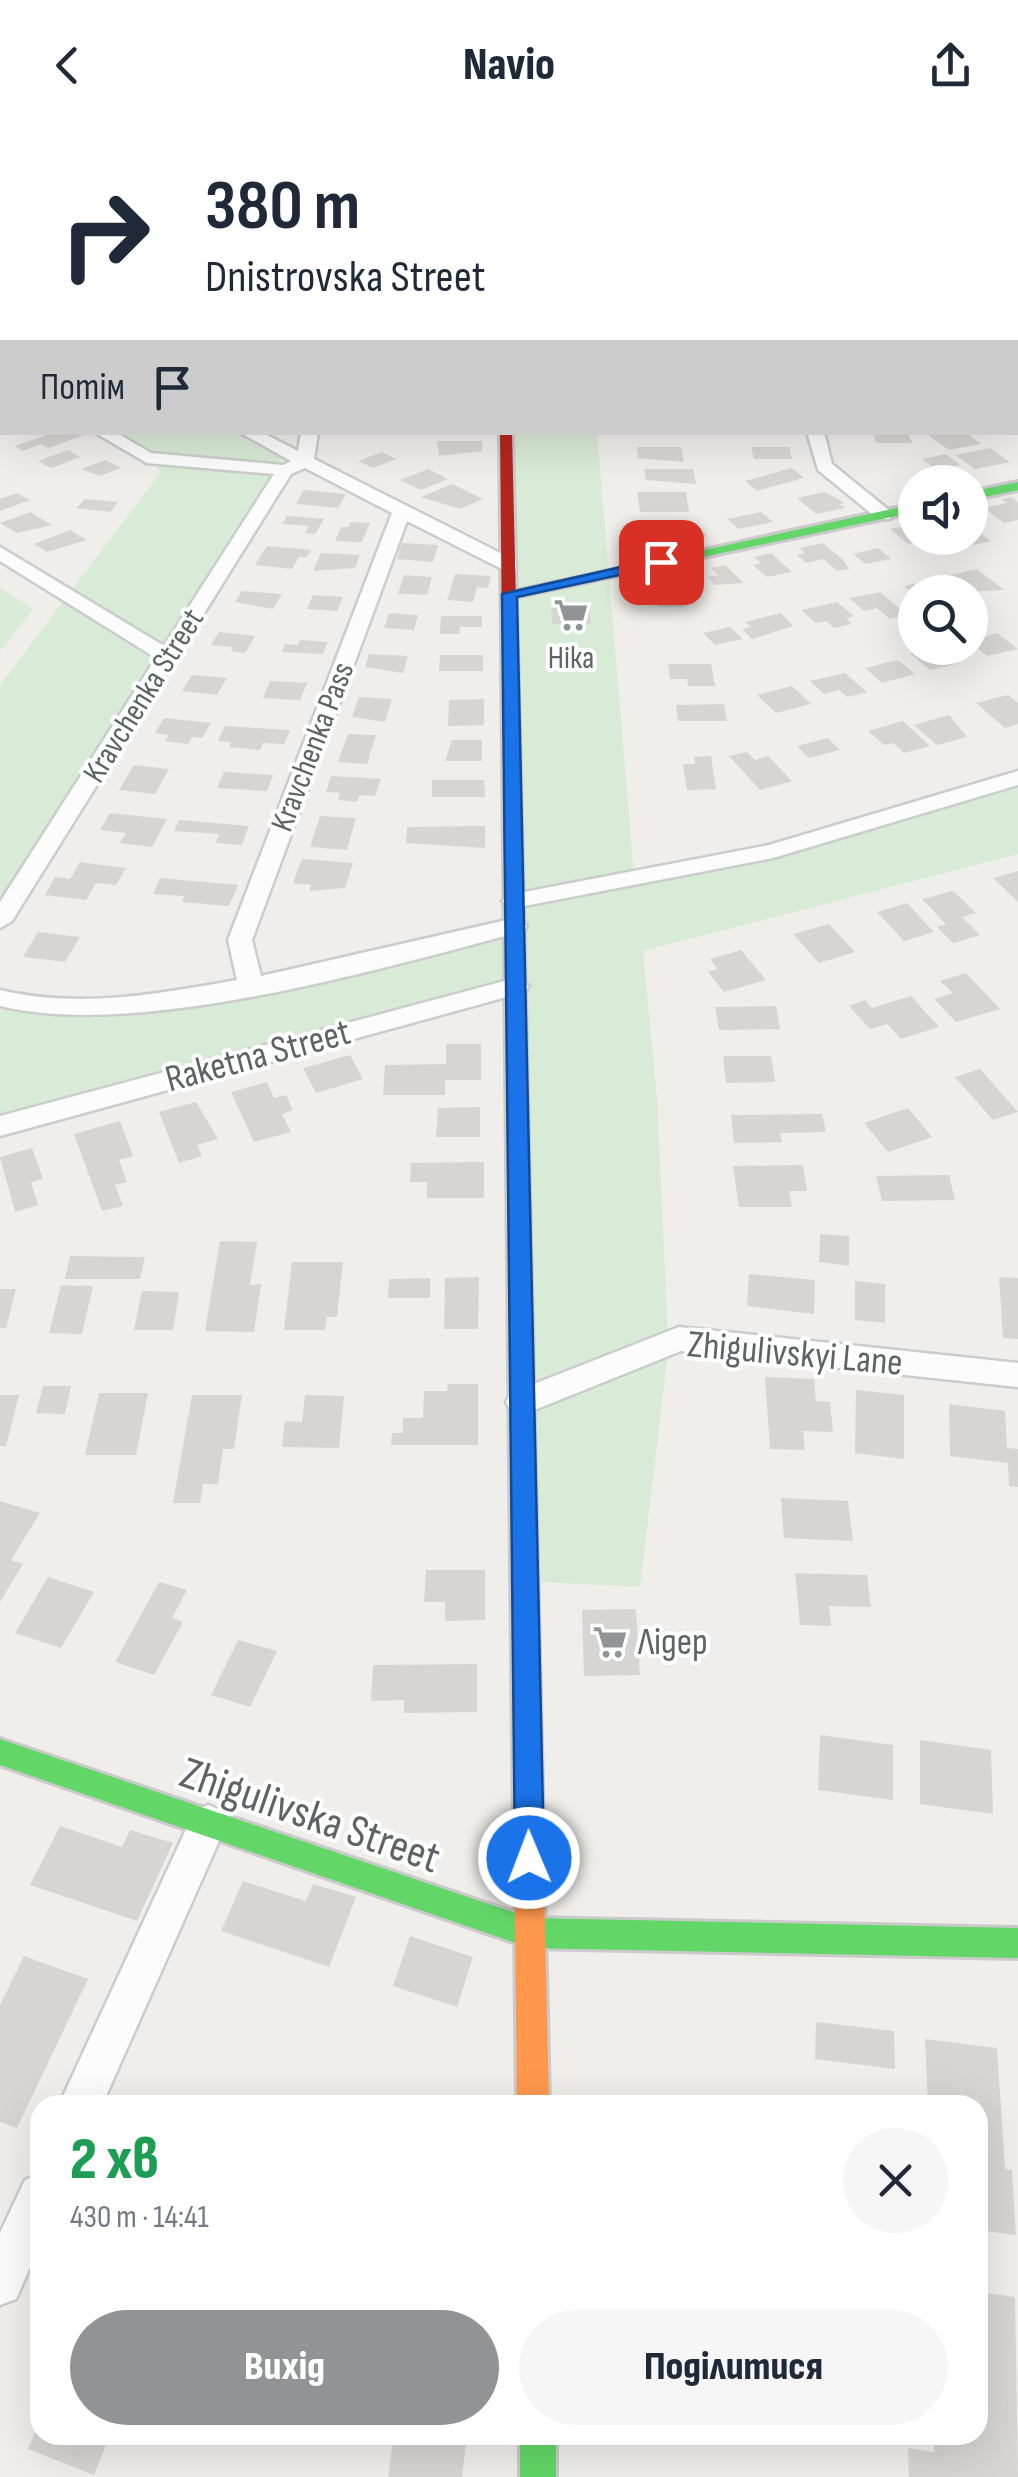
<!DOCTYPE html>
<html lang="uk">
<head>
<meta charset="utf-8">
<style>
  :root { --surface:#fff; --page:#f6f6f7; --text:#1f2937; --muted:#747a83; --accent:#919496 }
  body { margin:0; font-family:"Sofia Sans Condensed",sans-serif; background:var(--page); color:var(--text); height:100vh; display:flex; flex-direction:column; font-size:38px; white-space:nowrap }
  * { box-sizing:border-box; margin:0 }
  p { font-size:32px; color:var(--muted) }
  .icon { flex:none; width:55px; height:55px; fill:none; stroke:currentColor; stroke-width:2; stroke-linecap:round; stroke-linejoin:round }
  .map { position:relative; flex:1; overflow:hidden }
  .drawer { position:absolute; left:30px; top:1965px; width:958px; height:350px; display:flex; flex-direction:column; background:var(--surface); border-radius:30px; box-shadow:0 10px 40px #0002 }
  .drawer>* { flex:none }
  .hud { position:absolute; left:0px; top:0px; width:1020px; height:305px; box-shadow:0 10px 40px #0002; background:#fff; color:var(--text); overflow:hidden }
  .buttons { position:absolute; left:898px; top:335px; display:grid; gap:20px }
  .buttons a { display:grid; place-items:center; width:90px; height:90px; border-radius:50%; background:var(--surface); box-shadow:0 10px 40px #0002; font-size:50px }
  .pin { position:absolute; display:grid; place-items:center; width:85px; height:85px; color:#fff; margin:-42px; border-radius:20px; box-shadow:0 5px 15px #0006 }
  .me { position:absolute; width:110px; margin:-55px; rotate:359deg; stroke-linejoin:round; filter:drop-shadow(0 0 8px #0008) }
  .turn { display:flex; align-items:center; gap:35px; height:210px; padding:0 40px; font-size:45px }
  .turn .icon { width:130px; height:130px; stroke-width:2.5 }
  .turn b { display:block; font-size:70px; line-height:85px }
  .then { display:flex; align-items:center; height:95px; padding:0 40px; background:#0003; gap:20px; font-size:38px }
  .round { display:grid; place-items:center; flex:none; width:105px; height:105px; border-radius:52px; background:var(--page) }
  .overview { display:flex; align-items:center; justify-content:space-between; height:170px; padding:0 40px }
  h1 { font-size:60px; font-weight:800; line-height:75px; color:#1e9e55 }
  .primary-button { display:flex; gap:20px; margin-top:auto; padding:20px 40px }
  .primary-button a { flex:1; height:115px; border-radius:60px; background:var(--accent); color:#fff; font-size:40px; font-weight:800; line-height:115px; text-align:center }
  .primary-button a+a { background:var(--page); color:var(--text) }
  header { display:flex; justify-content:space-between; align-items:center; height:130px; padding:0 40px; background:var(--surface); font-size:45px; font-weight:800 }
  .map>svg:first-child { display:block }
</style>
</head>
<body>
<header><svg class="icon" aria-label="back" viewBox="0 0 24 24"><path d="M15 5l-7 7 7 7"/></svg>Navio<svg class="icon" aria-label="share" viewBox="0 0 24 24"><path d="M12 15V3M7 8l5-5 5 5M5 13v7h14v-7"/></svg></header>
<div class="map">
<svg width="1018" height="2347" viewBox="0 0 1018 2347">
  <rect width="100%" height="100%" fill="#efeeea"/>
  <!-- green -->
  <path fill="#d8ebd6" d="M110,303h123l50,25 -283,447v-220l161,-213 -15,-19z
    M510,303h87l38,454 141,-31 242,-72v70l-375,97 14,147 11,238 -135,53 -11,-411 -522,140v-109l96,9 160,-28 265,-60z
    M0,458l33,21 -33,42z
    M668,1222l-28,235 -101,-5 -5,-175z"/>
  <!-- building -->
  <path fill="#d6d5d3" d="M55,302l29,3 -36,13 -7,-4 -18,7 -8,-5z
    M873,302h35l4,11h-36z
    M924,302h41l16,12 -32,6z
    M437,311h45v10l-43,5z
    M637,317h44l3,15 -46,-4z
    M751,317h38l3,12h-38z
    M990,318l20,14 -35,7 -20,-14z
    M68,320l12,7 -29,11 -13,-7z
    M382,322l14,7 -23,9 -15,-7z
    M946,324l14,11 -24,5 -14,-11z
    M106,330l15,8 -22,8 -18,-7z
    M792,338l12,10 -47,13 -12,-10z
    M428,339l20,10 -27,11 -21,-10z
    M644,339h49l3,15 -50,-4z
    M452,354l31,15 -23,10 -39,-12z
    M304,360l42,4 -8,14 -42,-4z
    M637,362h49l3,20h-49z
    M825,362l20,11 -6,1 6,4 -29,6 -19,-16z
    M17,363l13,7 -30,11v-12z
    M1011,367l7,5v18l-14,3 -20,-15 23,-5 -6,-4z
    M85,369l33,3 -8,10 -34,-4z
    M30,382l22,13 -35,8 -17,-10z
    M761,382l12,10 -34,7 -12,-10z
    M287,386l37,3 -9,15 -10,-1 4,-7 -27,-2z
    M654,390l11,10 29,-6 13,12 -47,9 -22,-21z
    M351,392l19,1 -8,19 -27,-1 6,-14h7z
    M912,394l3,14 14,1 -21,5 -18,-15z
    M970,395l21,16 -23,5 -11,-8h13z
    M70,400l17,10 -40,12 -13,-8z
    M402,413l36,2 -5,17 -36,-3z
    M823,413l20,17 6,9 -12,2 -14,-12 -17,4 -9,-8 8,-2 -6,-5z
    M267,416l44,4 -4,7h-8l-7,12 -37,-4z
    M878,418l13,11 -25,5 -13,-10z
    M321,423l39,2 -5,13 -42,3z
    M771,423l21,19 -25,5 -14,-12 8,-2 -7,-6z
    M725,435l19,18 -29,2 -7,-8 10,-2 -7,-7z
    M977,439l27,21 -38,2 -20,-16z
    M455,444l36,2 -3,12 -11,-1 -4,15 -26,-2z
    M404,445l28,2 -5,18 -29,-1z
    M932,450l16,12 -33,3 -11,-9z
    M655,460h26l3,17h-26z
    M242,461l40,3 -9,15 -38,-7z
    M880,462l27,23 -17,4 -13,-11 -13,3 -15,-13z
    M313,465l30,2 -6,14 -30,-2z
    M837,472l17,14 -8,2 6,6 -18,4 -8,-7 -10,2 -15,-13z
    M551,475h38l2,19h-39z
    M389,483l29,2 -4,15 -30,-2z
    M781,483l12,13 -41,13 -10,-10 9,-2 -6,-5z
    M441,486h41v11h-22l-1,7h-19z
    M730,497l13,12 -28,6 -12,-12z
    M219,502l36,4 -10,17 -14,-2 2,-4 -22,-2z
    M997,503l21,16 -31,7 -17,-14z
    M300,510l28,2 -5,12 -41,-2 3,-8 13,1z
    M931,518h26l8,7 -15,3 6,6 -26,6 -20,-17z
    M369,524l39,2 -5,17 -38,-6z
    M440,525h43v16h-44z
    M898,530l17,14 -33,9 -17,-15z
    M668,534h43l4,22h-27l-1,-7h-17z
    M845,543l22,19 -20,5 -8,-7 -15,4 -14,-13z
    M192,545l35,3 -10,17 -35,-4z
    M270,551l37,2 -7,17 -37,-2z
    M792,556l19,18 -35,9 -19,-18z
    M1008,565l10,8v21l-13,4 -29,-25z
    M359,567l33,2 -7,23 -33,-5z
    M484,569v26l-36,1 1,-26z
    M724,574l3,17h-49l-2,-16z
    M949,585l18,22 -30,8 -23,-20z
    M164,588l47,5 -9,15 -10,-1 -4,7 -23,-3 4,-6 -14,-2z
    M903,591l27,25 -26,7 -11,-10 -9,2 -16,-14z
    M225,596l65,4 -6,14 -21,-1 -3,7 -31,-3 2,-5 -13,-1z
    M348,604l28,1 -9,29 -29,-2z
    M828,608l12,12 -31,8 -12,-12z
    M452,610h30v21h-37z
    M747,622l8,8 13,-4 24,25 -32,9 -31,-34z
    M711,626l5,33 -29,1 -4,-26h12l-1,-7z
    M134,635l35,4 -14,25 -36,-4z
    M224,642l49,3 -6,16 -50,-3z
    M331,646l50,3 -6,17 -15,-1 -3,7 -19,-2 2,-7 -14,-1z
    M432,650h52l1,17h-53z
    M110,683l57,6 -15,28 -32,-4 6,-10 -26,-3z
    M320,686l36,2 -9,32 -37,-3z
    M179,690l70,6 -7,19 -26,-2 3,-9 -45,-3z
    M485,696v22l-79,-5 1,-16z
    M302,729l51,4 -8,25 -36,3 2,-6 -18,-2z
    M80,732l46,6 -10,17 -20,-2 -10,17 -41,-5 10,-18 15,2z
    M1018,741v31l-25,-24z
    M160,748l78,7 -9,21 -47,-4 2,-6 -31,-2z
    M953,761l23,22 -14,4 18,18 -27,8 -16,-16 9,-3 -24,-25z
    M907,773l27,29 -30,9 -27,-29z
    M829,794l26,28 -36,11 -26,-29z
    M38,802l42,5 -15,25 -42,-5z
    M741,820l25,30 -42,12 -16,-20 10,-3 -8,-10z
    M966,843l34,36 -44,13 -22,-23 19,-6 -13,-12z
    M911,866l28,31 -38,12 -14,-15 -17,5 -21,-23 16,-6 7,8z
    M776,876l4,23 -61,1 -4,-23z
    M446,914h35v36h-36v15h-62l2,-30 61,-1z
    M350,925l13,24 -47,14 -13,-25z
    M723,926h48l4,26 -49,1z
    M980,939l38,43 -25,8 -38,-43z
    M267,952l7,16 12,-3 7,15 -11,4 9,18 -37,10 -23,-50z
    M196,972l22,37 -21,6 5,11 -23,7 -20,-51z
    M480,977v30h-44l2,-29z
    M908,978l24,29 -44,15 -24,-29z
    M822,984l4,18 -46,1 2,9 -48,1 -3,-28z
    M120,991l13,35 -14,4 8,22 -12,3 8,21 -21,5 -28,-77z
    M32,1018l11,31 -12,3 7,23 -23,7 -15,-55z
    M484,1032v36h-57v-16h-17l1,-19z
    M803,1035l4,26h-18l3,16h-53l-6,-41z
    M949,1045l6,25 -73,1 -6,-25z
    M820,1104l29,2v30l-30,-4z
    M220,1111l37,1 -7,43 11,-1 -7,48 -49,-1z
    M70,1126l75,1 -5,22h-75z
    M292,1132h51l-6,55h-10l-2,13h-41z
    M749,1144l66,6 -1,34 -67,-8z
    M479,1147l-1,52h-34l1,-51z
    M999,1147l19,1v61l-15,-1z
    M430,1148v20h-42l1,-19z
    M855,1151l30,3v39l-30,-3z
    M61,1155l32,1 -11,48 -33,-1z
    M0,1159h16l-10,39h-6z
    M142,1161l37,1 -6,38h-39z
    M765,1247l49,2 2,22 14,1 3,30 -30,-1 2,19 -35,-1z
    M448,1254h30v61h-87l1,-12h11v-15h20l1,-27h23z
    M43,1256h28l-6,28 -29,-1z
    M856,1260l48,5v64l-49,-6z
    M99,1263h49l-12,62h-51z
    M0,1265h19l-13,51h-6z
    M192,1265h50l-8,54h-11l-5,35h-15l-3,19h-27z
    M305,1265l39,1 -5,52 -57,-1 3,-26 17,1z
    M949,1274l56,7 2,37 11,1v38l-9,-1 -1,-23 -58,-7z
    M781,1368l67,3 5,40 -69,-3z
    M0,1371l40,12 -29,47 12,4 -23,38z
    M426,1440h59v50l-40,1v-19h-21z
    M795,1443l72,2 4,32 -42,-1 2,20 -31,-1z
    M48,1447l46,15 -33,56 -46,-15z
    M159,1452l28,8 -15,28 11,4 -29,53 -39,-13z
    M636,1479l4,66 -56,1 -2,-66z
    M238,1510l39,11 -27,56 -39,-12z
    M477,1534v48l-73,1v-13l-33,1 2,-36z
    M820,1605l73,10v55l-75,-10z
    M920,1610l71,10 2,64 -73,-10z
    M60,1696l62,21 8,-17 43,13 -36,78 -107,-36z
    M243,1751l63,20 7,-17 43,13 -27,70 -108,-36z
    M410,1806l63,21 -16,50 -64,-21z
    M24,1826l64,23 -71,149 -17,-6v-117z
    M816,1892l78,9 1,38 -80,-10z
    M925,1909l72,9 8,121 7,1 4,65 -38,-5v-125h-50z
    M978,2162l37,5 3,180h-109l-1,-29 26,4v-17h44z
    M40,2290v15h70l-16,40 -66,-26z
    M394,2305h73l-5,42h-74z"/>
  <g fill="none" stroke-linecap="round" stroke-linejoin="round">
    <!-- street casing -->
    <g stroke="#cbcccc" stroke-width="5">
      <path id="street" d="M353,0h12v2h-12z
        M840,0h12l1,2h-12z
        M1000,0h13l1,2h-12z
        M0,60l2,1v8l-2,-1z
        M0,174h2v9h-2z
        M0,200l2,1v9h-2z
        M0,241l2,1v10l-2,-1z
        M94,302h21l36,21 132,12 8,-4 -52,-29h22l37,19 3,-19h17l-4,27 202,102v8h-14l-95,-48 -155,419 9,36 254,-58 12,8 -3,5c-142,37 -385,109 -524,75v-16c79,19 158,4 237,-10l-9,-40 164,-427 -87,-45 -14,6 -279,447 -12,7v-26l156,-244 -156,-97v-14l164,99 110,-172 -127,-11z
        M807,302h17l8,32 58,47v8h-12l-60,-49z
        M1018,641v14l-245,73 -259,50 -12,-7 12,-7 255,-49z
        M516,848l13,8 -4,6 -525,144v-20z
        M679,1197l339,36v24l-337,-36 -159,64 -11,-4 -5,-9 5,-9z
        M208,1675l13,5 6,13 -125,282h-43l136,-295z
        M40,2043v72l-24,54 -16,6v-72l25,-53z"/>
    </g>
    <!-- fast casing -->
    <g stroke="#cacacb" stroke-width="6">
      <path id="fast" d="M1018,352v8l-48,10v-8z
        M915,374v8l-405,86 -7,-4z
        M513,725l9,5 15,703 -4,8 -9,3 -9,-3 -4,-8 -7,-703z
        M0,1609l530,179 488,10v30l-488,-10 -530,-183z
        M520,2305h36v42h-36z"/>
    </g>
    <!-- slow casing -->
    <g stroke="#cacacb" stroke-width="6">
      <path id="slow" d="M524,1422l9,3 4,8 12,542h-32l-6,-542 4,-8z"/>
    </g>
    <!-- jam casing -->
    <g stroke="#cacacb" stroke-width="6">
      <path id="jam" d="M495,0h10v2h-9z
        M500,302h12l10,428 -9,5 -9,-5z"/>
    </g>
    <!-- street -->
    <use href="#street" fill="#fdfcfc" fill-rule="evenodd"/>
    <!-- fast -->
    <use href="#fast" fill="#63d668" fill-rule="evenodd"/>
    <!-- slow -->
    <use href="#slow" fill="#ff974d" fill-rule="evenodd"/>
    <!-- jam -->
    <use href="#jam" fill="#b3261e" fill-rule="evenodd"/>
  </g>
  <!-- route -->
  <path fill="#1a73e8" stroke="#114b97" stroke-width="2.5" d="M661,428l5,7 -149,32 27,1261 -4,10 -11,4 -10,-4 -4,-10 -13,-1264z"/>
  <!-- icons -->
  <defs>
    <g id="supermarket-bare" transform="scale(2.7)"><path d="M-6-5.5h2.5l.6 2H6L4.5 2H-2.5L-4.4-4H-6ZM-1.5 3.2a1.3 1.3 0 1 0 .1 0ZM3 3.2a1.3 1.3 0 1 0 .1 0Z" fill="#919496" stroke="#fff" stroke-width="2.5" paint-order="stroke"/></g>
  </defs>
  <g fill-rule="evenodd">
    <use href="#supermarket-bare" x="571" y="485"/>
    <use href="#supermarket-bare" x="610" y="1512"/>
  </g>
  <g text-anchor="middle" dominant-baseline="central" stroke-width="8" stroke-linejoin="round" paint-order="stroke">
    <!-- far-poi labels -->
    <g font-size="32" fill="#5f6368" stroke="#fff">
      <text x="571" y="528">Ніка</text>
    </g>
    <!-- far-street labels -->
    <g font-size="32" fill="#5f6368" stroke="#fff">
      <text transform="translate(144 566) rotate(-58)">Kravchenka Street</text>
      <text transform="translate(313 617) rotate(-69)">Kravchenka Pass</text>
    </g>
    <!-- street labels -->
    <g font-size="38" fill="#5f6368" stroke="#fff">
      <text transform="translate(258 926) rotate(-15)">Raketna Street</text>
      <text transform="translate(795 1224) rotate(5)">Zhigulivskyi Lane</text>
    </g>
    <!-- poi labels -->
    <g font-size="38" fill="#5f6368" stroke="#fff" text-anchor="start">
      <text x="638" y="1512">Лідер</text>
    </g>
    <!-- near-street labels -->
    <g font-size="45" fill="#5f6368" stroke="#fff">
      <text transform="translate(310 1686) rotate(19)">Zhigulivska Street</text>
    </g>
  </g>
</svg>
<div class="buttons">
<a><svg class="icon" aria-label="sound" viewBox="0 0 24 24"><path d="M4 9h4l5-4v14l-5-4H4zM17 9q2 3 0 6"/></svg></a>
<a><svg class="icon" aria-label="search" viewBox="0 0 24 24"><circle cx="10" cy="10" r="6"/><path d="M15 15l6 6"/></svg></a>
</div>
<div class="pin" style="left:661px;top:432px;background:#d93025"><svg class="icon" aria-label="arrive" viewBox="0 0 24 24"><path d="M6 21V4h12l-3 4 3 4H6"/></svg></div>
<svg class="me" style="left:529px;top:1728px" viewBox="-20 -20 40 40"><circle r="17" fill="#1a73e8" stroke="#fff" stroke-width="3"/><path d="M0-11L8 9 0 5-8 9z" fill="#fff"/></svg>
<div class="hud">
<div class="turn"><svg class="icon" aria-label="right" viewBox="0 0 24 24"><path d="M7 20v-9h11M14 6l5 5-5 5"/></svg><div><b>380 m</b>Dnistrovska Street</div></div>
<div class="then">Потім<svg class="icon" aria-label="arrive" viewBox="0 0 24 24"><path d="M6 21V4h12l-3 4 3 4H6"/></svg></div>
</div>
<section class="drawer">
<div class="overview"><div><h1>2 хв</h1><p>430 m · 14:41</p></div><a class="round"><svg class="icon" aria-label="close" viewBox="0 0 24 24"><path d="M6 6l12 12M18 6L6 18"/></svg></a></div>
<div class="primary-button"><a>Вихід</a><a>Поділитися</a></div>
</section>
</div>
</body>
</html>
